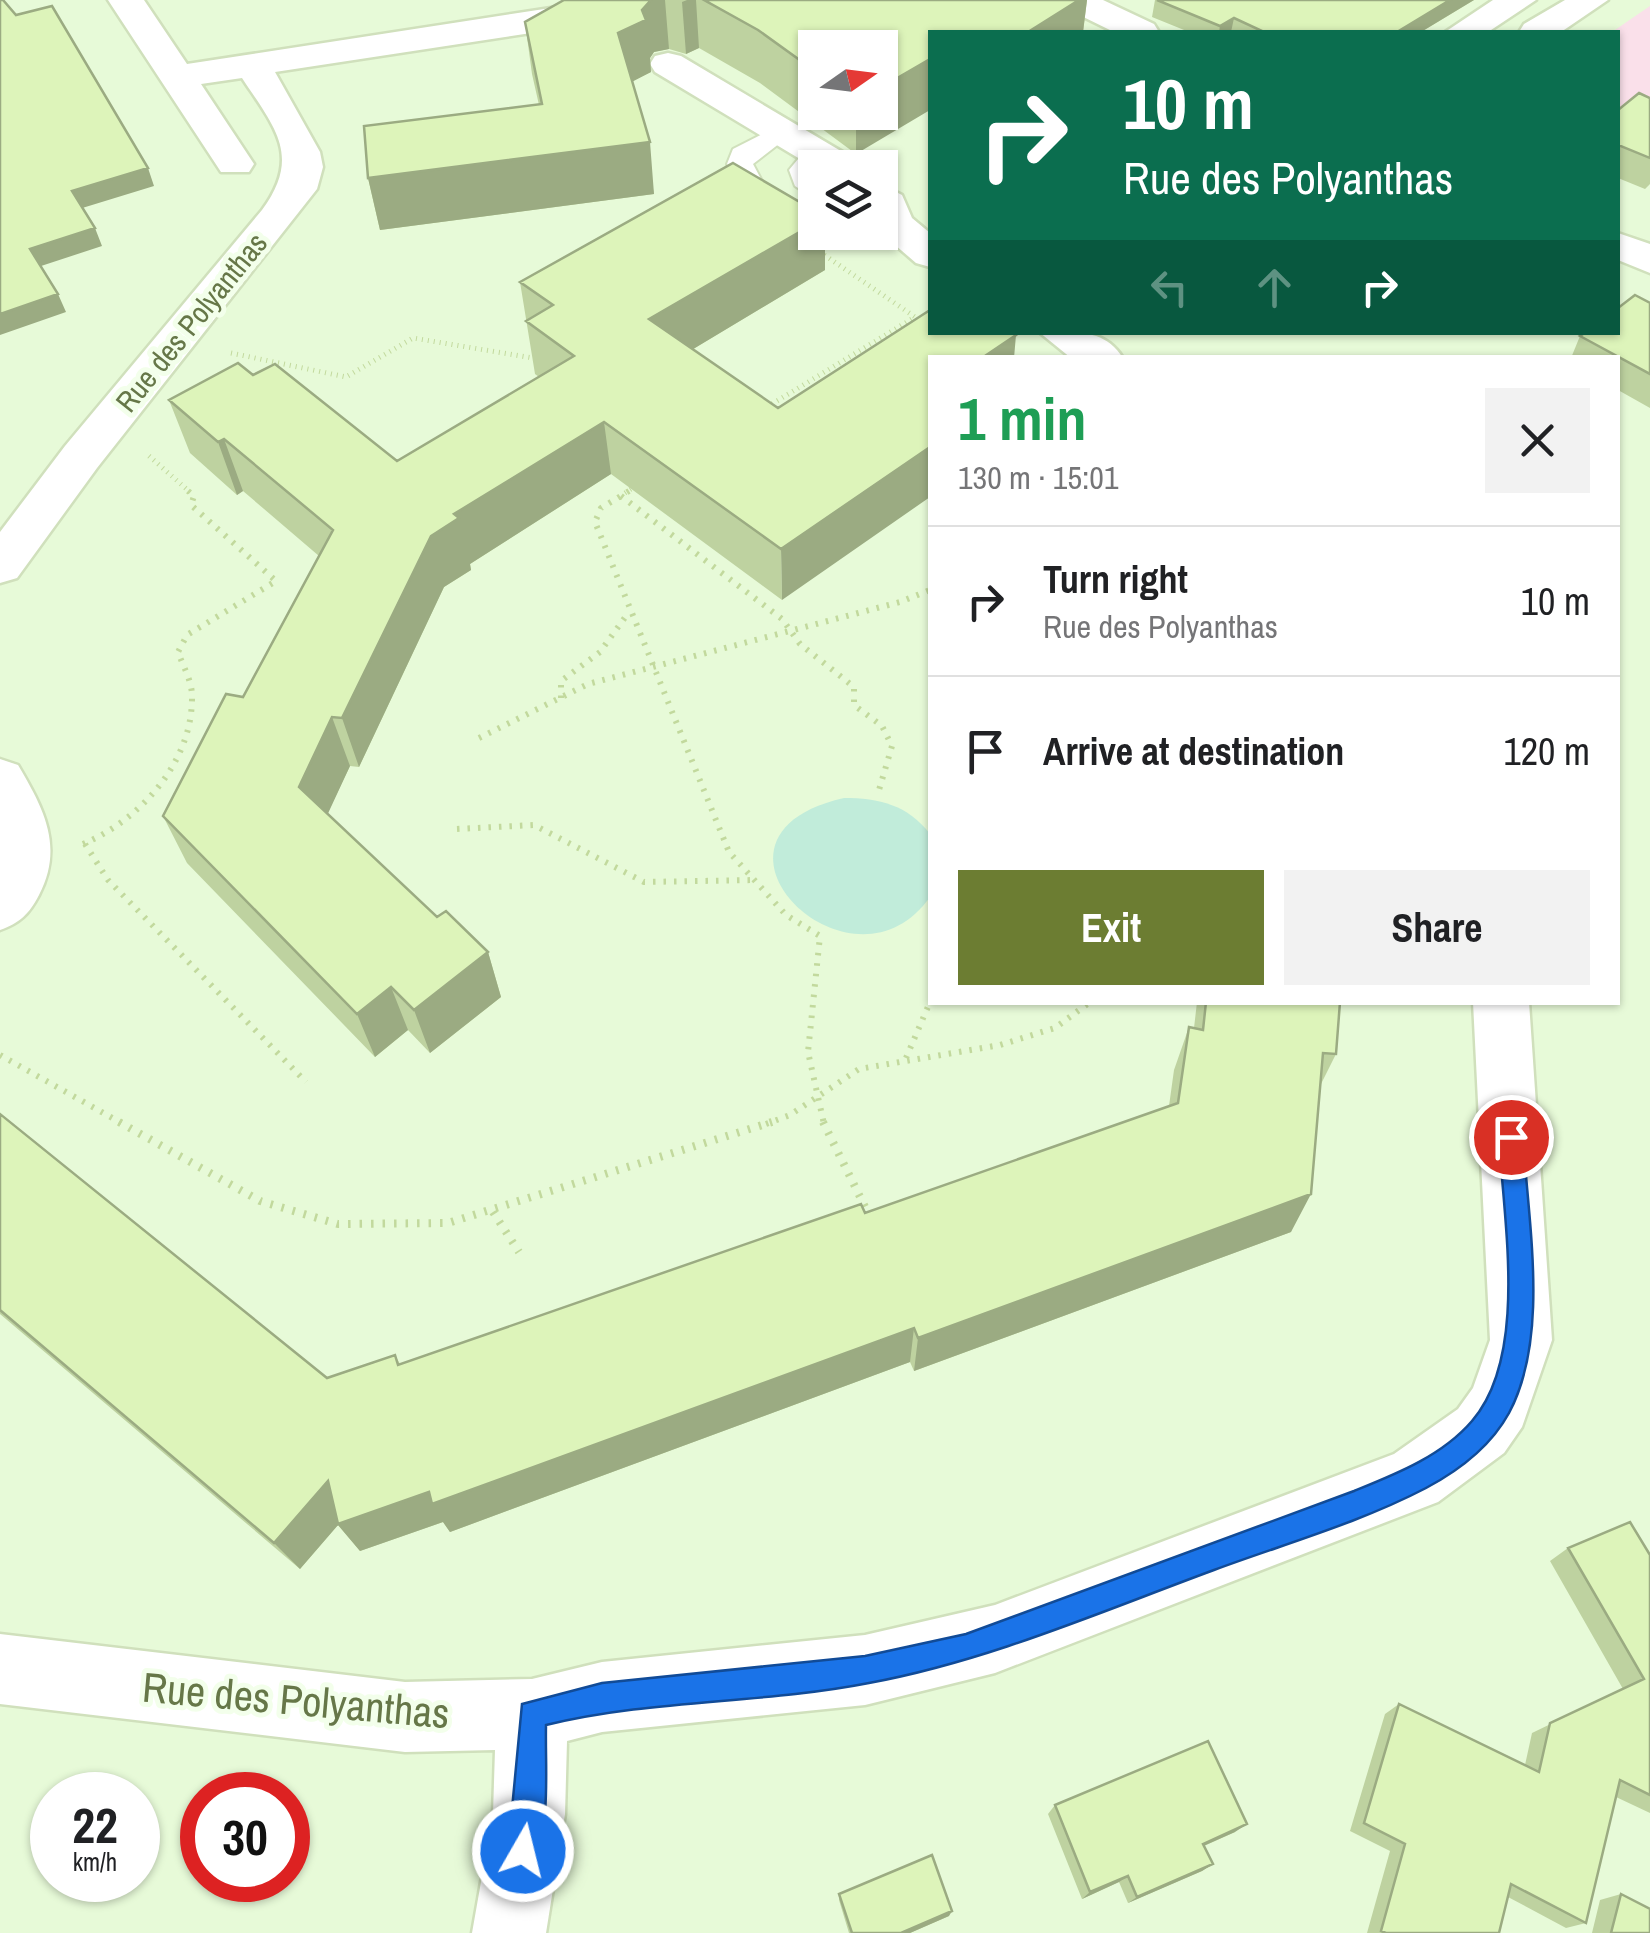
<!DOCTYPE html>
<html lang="en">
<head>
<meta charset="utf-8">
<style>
  :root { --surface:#fff; --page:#f2f2f2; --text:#202124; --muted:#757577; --line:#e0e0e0; --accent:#6c7d32 }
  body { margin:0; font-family:"Archivo Narrow",sans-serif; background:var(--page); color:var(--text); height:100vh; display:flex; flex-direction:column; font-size:38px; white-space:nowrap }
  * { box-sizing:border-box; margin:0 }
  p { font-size:32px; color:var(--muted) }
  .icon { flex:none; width:55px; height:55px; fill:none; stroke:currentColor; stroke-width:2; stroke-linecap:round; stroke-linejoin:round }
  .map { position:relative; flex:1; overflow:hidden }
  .sheet { position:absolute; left:928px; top:355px; width:692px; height:650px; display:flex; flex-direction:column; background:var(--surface); border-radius:0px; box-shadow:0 2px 8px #0004 }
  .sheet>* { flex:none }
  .hud { position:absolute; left:928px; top:30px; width:692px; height:305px; border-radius:0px; box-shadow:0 2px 8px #0004; background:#0b6e4f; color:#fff; overflow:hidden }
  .needle { width:65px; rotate:76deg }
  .controls { position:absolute; left:798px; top:30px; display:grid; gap:20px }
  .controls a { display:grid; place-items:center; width:100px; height:100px; border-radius:0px; background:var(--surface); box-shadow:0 2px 8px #0004; font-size:50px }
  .speed { position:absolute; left:30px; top:1772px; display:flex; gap:20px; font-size:50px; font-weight:700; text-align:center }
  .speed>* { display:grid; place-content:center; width:130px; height:130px; border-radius:50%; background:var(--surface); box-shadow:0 2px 8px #0004; line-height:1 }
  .speed small { font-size:25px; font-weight:400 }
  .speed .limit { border:15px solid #d22; background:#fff; color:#111 }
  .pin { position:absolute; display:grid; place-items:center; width:85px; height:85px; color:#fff; margin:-42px; border:5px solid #fff; border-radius:50%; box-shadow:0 2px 10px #0007 }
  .me { position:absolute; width:110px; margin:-55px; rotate:8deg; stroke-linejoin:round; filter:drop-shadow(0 0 8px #0008) }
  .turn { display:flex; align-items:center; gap:35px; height:210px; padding:0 30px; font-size:45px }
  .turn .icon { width:130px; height:130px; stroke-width:2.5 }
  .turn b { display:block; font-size:70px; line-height:85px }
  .lanes { display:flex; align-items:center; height:95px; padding:0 30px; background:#0003; justify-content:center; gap:50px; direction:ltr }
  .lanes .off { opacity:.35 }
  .round { display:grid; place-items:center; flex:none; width:105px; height:105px; border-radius:0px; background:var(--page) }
  .head { display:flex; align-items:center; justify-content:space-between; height:170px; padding:0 30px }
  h1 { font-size:60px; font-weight:700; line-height:75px; color:#1e9e55 }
  .button { display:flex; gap:20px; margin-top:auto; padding:20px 30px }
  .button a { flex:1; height:115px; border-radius:0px; background:var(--accent); color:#fff; font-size:40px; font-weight:700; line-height:115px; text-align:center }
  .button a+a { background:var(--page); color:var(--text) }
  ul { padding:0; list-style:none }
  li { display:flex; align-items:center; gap:30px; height:150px; padding:0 30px; border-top:2px solid var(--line) }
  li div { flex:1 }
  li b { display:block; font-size:38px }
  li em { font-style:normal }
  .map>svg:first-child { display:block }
</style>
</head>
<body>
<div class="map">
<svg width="1650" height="1933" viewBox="0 0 1650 1933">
  <rect width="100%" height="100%" fill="#eefde4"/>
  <!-- residential -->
  <path fill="#e7fad8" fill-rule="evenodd" d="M0,0h1650v1933h-1650zM930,32h688v300h-688zM815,48h65v64h-65zM815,168h65v64h-65zM930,358h688v644h-688zM52,1795h86v85h-86zM202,1795h86v85h-86z"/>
  <!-- education -->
  <path fill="#fae0ea" d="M1650,6v124l-32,-13v-85h-6z"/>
  <!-- green -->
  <path fill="#c1ecda" d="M844,798c35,0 64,7 86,36v63c-79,112 -255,-61 -86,-99z"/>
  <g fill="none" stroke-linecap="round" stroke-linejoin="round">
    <!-- service casing -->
    <g stroke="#d0e0bc" stroke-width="4">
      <path id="service" d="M780,125l13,8 -40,31 25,47 -14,8 -14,-8 -23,-47 6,-15z
        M817,145l13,8 -15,15v31l-20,-13 -6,-16 19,-23z"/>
    </g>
    <!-- minor casing -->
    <g stroke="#d0e0bc" stroke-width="5">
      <path id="minor" d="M108,0h36l43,64 377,-58 49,11 5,8 -5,8 -13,3 -36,-8 -289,44 45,80 3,15 -6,22 -220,279 -80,110 -17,5v-51l65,-86 197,-236c40,-54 13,-82 -20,-132l-41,6 53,80 -5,8h-28z
        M1493,0h43l-48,32h-43z
        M1565,0h43l-47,32h-42l5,-8z
        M668,53l13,3 175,104 5,8h-46l-160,-96 -5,-8 5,-8z
        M880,184l22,11 10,23 18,15v34l-14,-4 -36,-31z
        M1039,332c32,0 65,-5 84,26h-52z
        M0,759l18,6c26,44 46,82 21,130 -10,19 -19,28 -39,35z
        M1473,1002h56l23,338 -30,87 -18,26 -66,49 -443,171 -130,32 -263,27 -35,9 -2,73 -19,119h-74l21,-119 2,-64 -90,2 -405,-48v-70l405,48 127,-3 70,-17 263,-27 130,-30 399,-151 64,-45 15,-21 17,-48z"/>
    </g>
    <!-- tertiary casing -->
    <g stroke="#d0e0bc" stroke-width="5">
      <path id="tertiary" d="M1057,0h46l51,24 5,8h-45l-51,-25z
        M1618,233l32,11v29l-32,-13z"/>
    </g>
    <!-- path-far2 -->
    <path stroke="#c2d99d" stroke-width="5" stroke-dasharray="1 5" stroke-linecap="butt" d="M819,242l16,-10
      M231,353l115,24 67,-39 126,21
      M767,407l148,-90 -95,-65
      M149,456l42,37
      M625,493l6,-4"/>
    <!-- path-far1 -->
    <path stroke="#c2d99d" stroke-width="6" stroke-dasharray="2.5 8" stroke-linecap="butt" d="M629,491l-28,17 -6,14 134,330 57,63 34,21 -12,116 16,72
      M621,496l161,123 18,25 54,43v18l28,21 10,20 -13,44
      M561,698v-17l39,-29 29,-40
      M479,738l109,-54 312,-82 30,-12
      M457,829l77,-4 110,57 112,-2
      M83,844c57,-24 110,-82 109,-148 0,-15 -9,-30 -14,-44l9,-17 89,-54 -85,-76 3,-9 -6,-5
      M85,844l23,36 198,202
      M0,1055l123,69
      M906,1058l24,-56
      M766,1124l24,-9 69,-46 141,-24 55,-17 35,-26"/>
    <!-- path -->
    <path stroke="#c2d99d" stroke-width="8" stroke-dasharray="2.5 9" stroke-linecap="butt" d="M119,1122l141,79 78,23 110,-1 324,-101
      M823,1122l47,95
      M493,1212l26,40"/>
    <!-- service -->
    <use href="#service" fill="#fff" fill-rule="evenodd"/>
    <!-- minor -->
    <use href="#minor" fill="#fff" fill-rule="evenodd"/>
    <!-- tertiary -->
    <use href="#tertiary" fill="#fff" fill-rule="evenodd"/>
  </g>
  <!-- wall -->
  <path fill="#bed2a0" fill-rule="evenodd" d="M564,0h523l-4,32h-153l-74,122 -96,-71 -61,-35 -13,6 -17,-5 -15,3 -4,6 1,14 -19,9 22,113 -274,36 -12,-52 171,-73 -7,-31 -7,-52zM815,48l65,64h-65z
    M1155,0h319l-53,32h-232l-37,-15z
    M1650,98v86l-5,5 -27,-11v-68z
    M825,232v38l-132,79 85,59 4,192 -171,-126 -141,90 1,6 -27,17 -85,180 -9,-1 -23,48 110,103 51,35 13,45 -71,56 -22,-23 -33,27 -188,-194 -24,-47 80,-119 76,-141 -76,-65 -6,4 -47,-42 -21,-53 84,-25 144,86 142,-84 -4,-3 -15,-92z
    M1650,303v105l-32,-18v-32h-47l9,-22z
    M1197,1002h143l-4,52 -16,32 -29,146 -377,139 -4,-9 -460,170 -7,-10 -83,29 -22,-26 -38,44 -300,-255v-200l327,264 68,-23 5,9 465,-151 304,-107 5,-36 15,-43 5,1z
    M1568,1548l82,7v258l-34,-16 -30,126 -20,5 -58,-31 -9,36h-132l23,-82 -40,-20 35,-117 14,-10 126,61 7,-32 91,-44 -73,-128z
    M1055,1805l180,27 -31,14 9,18 -11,7 -74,32 -9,-21 -37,17 -34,-85z
    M839,1894l110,22 -39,17h-61l-10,-33z
    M1621,1894l29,39h-58l8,-33z"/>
  <!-- shaded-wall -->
  <path fill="#9bab82" d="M650,0h15l4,49 -15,3 -4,6 1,14 -27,14 -6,-53z
    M687,0h9l3,48 -13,6 -4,-52z
    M1079,0h8l-4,32h-55z
    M1450,0h24l-53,32h-24z
    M1234,18l-3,14h-12l1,-6z
    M930,59v51l-74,44v-42h24v-24z
    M650,142l4,52 -274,36 -12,-52z
    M148,168l6,18 -75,23 -7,-18z
    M815,223v9h10v38l-170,102 -6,-53z
    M95,228l7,18 -64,21 -8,-18z
    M58,294l8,18 -66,23v-21z
    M1016,335l-2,23h-29v-2z
    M604,422l7,52 -141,90 1,6 -27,17 -85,180 -17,-49 89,-182 23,-22z
    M224,439l19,52 -6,4 -19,-53z
    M930,447v50l-148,103 -1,-51z
    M332,717l18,49 -32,69 -19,-48z
    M488,952l13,45 -71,56 -16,-43z
    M391,987l17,43 -33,27 -18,-43z
    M1311,1194l-20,38 -377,139 4,-33z
    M914,1328l-4,34 -460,170 -7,-10 -83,29 -22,-26 -38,44 -26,-26 54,-62 101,11z
    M1247,1824l-12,8 -43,19 11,-7z
    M1213,1864l-11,7 -74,32 9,-6z
    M1128,1876l-9,6 -37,17 8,-7z
    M952,1911l-3,5 -39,17h-9z"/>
  <!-- building -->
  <path fill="#ddf4ba" stroke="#9bab82" stroke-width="2.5" d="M0,0h3l13,15 36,-9 96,162 -76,23 23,37 -65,21 28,45 -58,20z
    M564,0h87l-9,10 4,10 -28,13 32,109 -282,36 -4,-52 178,-22 -17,-82z
    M704,0h375l-51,32h-98v27l-50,29v-40h-65v23l-57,-41z
    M1157,0h293l-53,32h-133l-30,-14 -14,8z
    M1639,93l11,5v60l-32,-13v-35z
    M733,163l82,48v12l-166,96 129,89 152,-98v22h82l4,3 -31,21 2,2h-57v89l-149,102 -177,-127 -150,92 5,4 -28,18 -89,182 -10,-1 -33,70 138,130 9,-6 42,41 -74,58 -23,-23 -34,27 -194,-198 63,-122 17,3 90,-167 -109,-91 -6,3 -49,-42 69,-37 15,12 22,-11 122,97 177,-105 -48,-35 27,-16 -33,-23z
    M1635,295l15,8v71l-70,-38 6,-4h32v-24z
    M1206,1002h134l-4,52 -13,-1 -12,141 -393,144 -4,-10 -482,176 -3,-12 -91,32 -10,-43 -54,62 -274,-233v-196l327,264 68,-23 3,10 463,-161 4,9 313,-110 11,-76 14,3z
    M1630,1522l20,33v240l-30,-15 -34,143 -75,-39 -12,49h-113l-5,-2 24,-87 -41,-21 35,-119 140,68 11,-49 94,-44 -76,-131z
    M1208,1741l39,83 -44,20 10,20 -76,33 -9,-21 -38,16 -35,-87z
    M932,1855l20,56 -51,22h-49l-13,-39z
    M1621,1894l29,15v24h-39z"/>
  <!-- route -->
  <path fill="#1a73e8" stroke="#114b97" stroke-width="2.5" d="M1511,1126l12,11c5,86 27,199 -14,276 -18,33 -51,58 -83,75 -67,35 -142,56 -212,82 -114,42 -226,91 -345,113 -107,21 -217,16 -323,42 -1,44 5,95 -12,137l-11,4 -11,-4 -4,-11 14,-147 80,-21 263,-27 101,-22 388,-143c42,-17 88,-35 118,-70 57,-66 31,-202 27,-284z"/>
  <g text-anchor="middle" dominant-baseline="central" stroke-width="10" stroke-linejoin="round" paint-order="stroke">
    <!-- far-street labels -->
    <g font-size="30" fill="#667748" stroke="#f3ffeb">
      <text transform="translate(191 322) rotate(-51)">Rue des Polyanthas</text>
    </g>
    <!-- near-street labels -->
    <g font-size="42" fill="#667748" stroke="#f3ffeb">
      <text transform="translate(296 1700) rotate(5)">Rue des Polyanthas</text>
    </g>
  </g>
</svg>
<div class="controls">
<a><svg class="needle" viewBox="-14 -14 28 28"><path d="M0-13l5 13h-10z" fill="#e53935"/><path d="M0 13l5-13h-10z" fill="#757577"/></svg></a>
<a><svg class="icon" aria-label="layers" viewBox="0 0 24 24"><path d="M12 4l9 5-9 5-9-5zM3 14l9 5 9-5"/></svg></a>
</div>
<div class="speed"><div>22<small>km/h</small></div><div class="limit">30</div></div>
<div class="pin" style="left:1511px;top:1137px;background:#d93025"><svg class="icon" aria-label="arrive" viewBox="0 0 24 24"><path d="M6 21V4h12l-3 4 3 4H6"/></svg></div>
<svg class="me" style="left:523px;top:1851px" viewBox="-20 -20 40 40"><circle r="17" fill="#1a73e8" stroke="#fff" stroke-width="3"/><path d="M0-11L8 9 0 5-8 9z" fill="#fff"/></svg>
<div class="hud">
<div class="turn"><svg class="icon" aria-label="right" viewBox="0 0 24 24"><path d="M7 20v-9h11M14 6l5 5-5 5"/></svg><div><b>10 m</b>Rue des Polyanthas</div></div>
<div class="lanes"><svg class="icon off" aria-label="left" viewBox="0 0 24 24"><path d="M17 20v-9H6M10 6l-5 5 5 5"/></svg><svg class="icon off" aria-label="ahead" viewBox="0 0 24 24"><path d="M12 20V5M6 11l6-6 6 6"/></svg><svg class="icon" aria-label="right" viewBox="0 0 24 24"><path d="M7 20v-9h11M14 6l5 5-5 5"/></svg></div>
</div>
<section class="sheet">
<div class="head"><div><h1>1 min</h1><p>130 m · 15:01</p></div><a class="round"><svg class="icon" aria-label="close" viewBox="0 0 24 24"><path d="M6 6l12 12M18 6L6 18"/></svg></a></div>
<ul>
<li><svg class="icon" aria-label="right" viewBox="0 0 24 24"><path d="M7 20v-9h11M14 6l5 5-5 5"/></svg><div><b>Turn right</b><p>Rue des Polyanthas</p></div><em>10 m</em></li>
<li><svg class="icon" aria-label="arrive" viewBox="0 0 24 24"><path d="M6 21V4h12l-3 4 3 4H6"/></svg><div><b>Arrive at destination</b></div><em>120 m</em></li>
</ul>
<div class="button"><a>Exit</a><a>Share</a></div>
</section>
</div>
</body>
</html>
